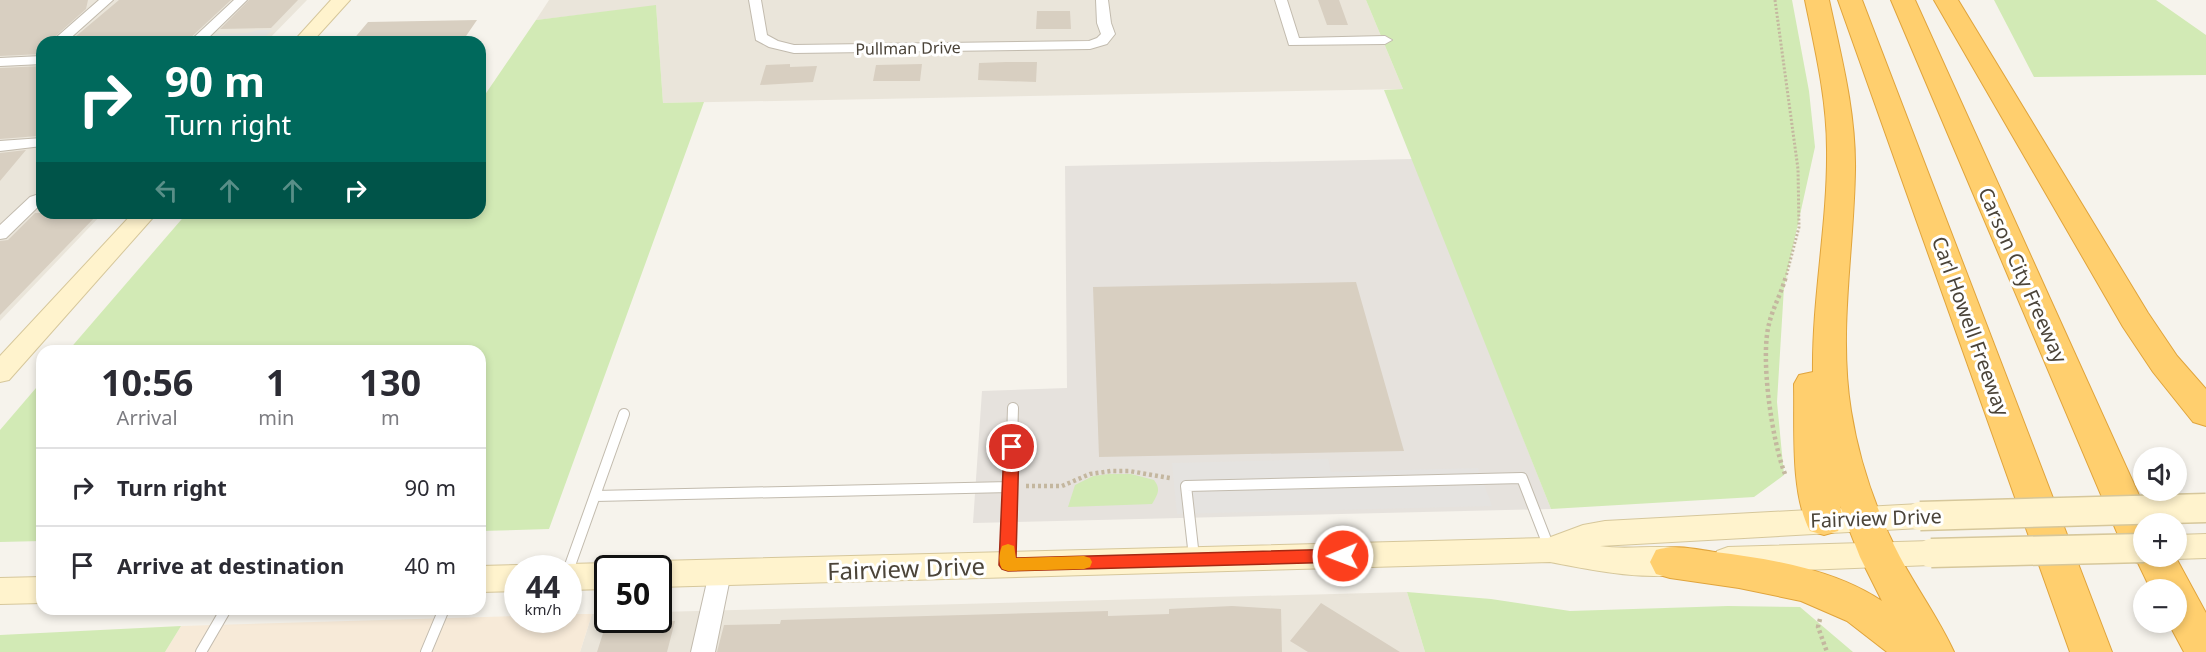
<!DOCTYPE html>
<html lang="en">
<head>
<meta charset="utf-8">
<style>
  :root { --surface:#fff; --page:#f7f7f7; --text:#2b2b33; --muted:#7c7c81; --line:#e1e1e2 }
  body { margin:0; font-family:"Noto Sans",sans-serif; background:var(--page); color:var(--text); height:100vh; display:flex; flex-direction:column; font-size:22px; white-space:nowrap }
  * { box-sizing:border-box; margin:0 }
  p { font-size:20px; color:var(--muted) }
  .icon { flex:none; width:33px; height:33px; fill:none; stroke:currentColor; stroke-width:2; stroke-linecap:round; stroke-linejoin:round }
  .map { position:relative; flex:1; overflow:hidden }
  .details { position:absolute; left:36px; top:345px; width:450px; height:270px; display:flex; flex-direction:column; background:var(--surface); border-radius:18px; box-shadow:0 3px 9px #0003 }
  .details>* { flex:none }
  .guide { position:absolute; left:36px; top:36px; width:450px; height:183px; border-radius:18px; box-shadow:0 3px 9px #0003; background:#00695c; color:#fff; overflow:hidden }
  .fabs { position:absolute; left:2133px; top:447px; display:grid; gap:12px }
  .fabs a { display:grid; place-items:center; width:54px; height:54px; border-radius:50%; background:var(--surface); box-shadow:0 3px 9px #0003; font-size:30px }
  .speed { position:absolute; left:504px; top:555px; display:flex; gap:12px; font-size:30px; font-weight:700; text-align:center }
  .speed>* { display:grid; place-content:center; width:78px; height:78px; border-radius:50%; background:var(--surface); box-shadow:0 3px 9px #0003; line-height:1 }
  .speed small { font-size:15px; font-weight:400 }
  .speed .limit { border:3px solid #111; border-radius:9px; background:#fff; color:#111 }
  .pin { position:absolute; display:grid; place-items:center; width:51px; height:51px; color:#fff; margin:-26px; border:3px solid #fff; border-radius:50%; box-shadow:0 2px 6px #0007 }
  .me { position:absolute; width:66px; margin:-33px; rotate:269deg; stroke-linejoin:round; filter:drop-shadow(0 0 4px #0008) }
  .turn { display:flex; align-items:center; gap:21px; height:126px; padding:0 30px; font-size:27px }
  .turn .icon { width:78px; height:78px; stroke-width:2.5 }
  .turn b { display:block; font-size:42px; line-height:51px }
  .lanes { display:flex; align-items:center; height:57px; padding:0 30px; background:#0003; justify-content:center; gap:30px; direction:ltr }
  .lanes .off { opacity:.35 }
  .eta { display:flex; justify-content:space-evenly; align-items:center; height:102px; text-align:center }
  .eta b { font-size:36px; font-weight:700; line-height:42px }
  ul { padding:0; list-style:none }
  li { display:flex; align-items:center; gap:18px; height:78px; padding:0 30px; border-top:2px solid var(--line) }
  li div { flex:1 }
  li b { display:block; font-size:22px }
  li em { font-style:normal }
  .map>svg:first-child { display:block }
</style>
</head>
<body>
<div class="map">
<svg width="2206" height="652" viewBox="0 0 2206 652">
  <rect width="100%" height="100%" fill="#f6f3ec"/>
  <!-- residential -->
  <path fill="#eae5da" d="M0,0h307l-41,42h-224v171h61l-103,108z
    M549,0h817l37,89 -740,14 -7,-97 -120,14z
    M1407,592l18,60h-845l12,-38 15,-1 1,7h50l1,-8z"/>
  <!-- commercial -->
  <path fill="#f7ead8" d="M569,614h23l-12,38h-415l16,-26 336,-10 1,4h50z"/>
  <!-- industrial -->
  <path fill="#e6e2dd" d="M1413,159l138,350 -578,14 9,-132 85,-3 -2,-222z"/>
  <!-- green -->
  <path fill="#d2eab5" d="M1366,0h426l17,91 6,56 -31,140 -7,115 7,73 -30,22 -203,12 -167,-419 19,-1z
    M1994,0h162l50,35v40l-172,2z
    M656,5l7,98 41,-1 -155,427 -69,2v-180h-412l119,-138h293v-111l56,-82z
    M42,381v160l-42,1v-112z
    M1109,474h22l23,6c7,9 4,14 -2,24l-84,3 7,-22 18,-9z
    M1407,592l84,7 79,12 158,-5 72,1 53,45h-428z
    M181,626l-16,26h-165v-17z"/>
  <!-- parking -->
  <path fill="#e5e3e0" d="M258,30h14l-12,12h-42v-3h-8l6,-5 32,-1z
    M1328,459l3,13 147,-4 14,38 -315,8 -5,-51z"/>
  <!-- building -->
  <path fill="#d8cfc1" d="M0,0h88l-2,9 -37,33h-7v12l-42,2z
    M119,0h112l-45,42h-117z
    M249,0h49l-27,28 -51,1z
    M1318,0h21l9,25h-21z
    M1037,11h33l1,18h-35z
    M477,20l-13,19 -112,2 16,-19z
    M1006,62h31l-1,20 -58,-2 1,-17z
    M790,64v3l27,-1 -4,16 -53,3 6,-20z
    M922,64l-2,17h-47l3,-16z
    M42,66v65l-4,5 -38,3v-71z
    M26,150l-26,31v-28z
    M35,213h64l-99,102v-74l8,-1z
    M1356,282l48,169 -305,6 -6,-170z
    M1321,603l79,49h-92l-18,-11z
    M1232,606l49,3 1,43h-565l7,-27 56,-1 1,-4 327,-9v5l61,-2v-5z
    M675,621l-8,31h-70l9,-28z"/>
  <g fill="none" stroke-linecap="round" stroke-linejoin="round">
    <!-- service casing -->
    <g stroke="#c2bbae" stroke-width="12">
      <path id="service" d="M595,496l415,-9
        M1194,557l-8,-71 336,-8 28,72
        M1008,565l5,-157
        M568,571l56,-157
        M201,652l25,-43
        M426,652l18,-43"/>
    </g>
    <!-- minor casing -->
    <g stroke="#c2bbae" stroke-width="2">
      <path id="minor" d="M99,0h14l-47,42h-15z
        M234,0h13l-43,42h-15z
        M749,0h12l6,35 11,6 16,4 295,-4 8,-3 4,-4 -4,-11 -1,-23h12l3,23 4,11 -8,10 -17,5 -296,4 -25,-6 -13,-7z
        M1275,0h12l12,38 86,-2 7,4 -7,4 -96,1z
        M42,56v8l-42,2v-8z
        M42,138v8l-42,5v-10z
        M36,195l6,2v6l-36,35 -6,1v-14l30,-28z
        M720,564l8,3 3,6 -16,79h-24l18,-79 3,-6z"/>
    </g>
    <!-- secondary casing -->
    <g stroke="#d6c79b" stroke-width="2">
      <path id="secondary" d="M331,0h19l-38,42h-19z
        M133,213h24l-148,167 -9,2v-26z
        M1920,504l11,4 4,8 -4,8 -11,4 -320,18c31,5 67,-4 97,6l4,9 -4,9c-41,14 -105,0 -147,-8l-892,25v-19h-13l2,-3 11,-4 890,-23 35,-13 22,-4z
        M2206,534v24l-30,1 -8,-3h8v-21z
        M1931,541l11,3 4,9 -4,9 -11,3 -203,8 -11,-4 -4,-9 4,-9 11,-4z
        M608,563l12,5h-12v21l-40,1v-22h-11l11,-4z
        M518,565l10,3h-10v23l-38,1v-26z
        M42,577v26l-42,1v-26z"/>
    </g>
    <!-- motorway casing -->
    <g stroke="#e0a43c" stroke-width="2">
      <path id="motorway" d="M1805,0h24c12,56 27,112 26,170 -1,80 -17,161 -4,241 8,50 26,102 49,146 17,32 39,62 54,95h-67l-40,-31 -46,-20 -62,-13 -69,-10 -14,-4 -6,-12 6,-12c19,-6 38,-1 59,2 56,7 119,17 167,49l-22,-44 -20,-51 3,14 -5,11 -14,4 -14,-4c-20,-38 -15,-104 -16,-147l5,-9 14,-3c-1,-75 15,-148 14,-223 0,-50 -12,-100 -22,-149z
        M1838,0h24l250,652h-42z
        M1891,0h24l237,524h-8v32h31l31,57v39h-22l-16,-30h8v-32h-25l-13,-27 -8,-3 -6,-11z
        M1934,0h24l190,313 29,43 29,33v37l-13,-4 -40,-50 -30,-45z"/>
    </g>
    <!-- path-far1 -->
    <path stroke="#c4b79f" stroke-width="3" stroke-dasharray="2 2" stroke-linecap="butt" d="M1775,0l23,169 1,58 -13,50"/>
    <!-- path -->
    <path stroke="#c4b79f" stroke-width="4.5" stroke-dasharray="3 3" stroke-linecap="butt" d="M1785,474c-13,-33 -25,-116 -16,-150 4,-17 13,-32 17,-48
      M1026,486h36l28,-12 21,-3h18l41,7
      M1820,619l-2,8 9,25"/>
    <!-- service -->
    <use href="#service" stroke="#fff" stroke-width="10"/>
    <!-- minor -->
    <use href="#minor" fill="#fff" fill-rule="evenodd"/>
    <!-- secondary -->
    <use href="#secondary" fill="#fff3cd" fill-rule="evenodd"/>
    <!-- motorway -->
    <use href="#motorway" fill="#ffcf6e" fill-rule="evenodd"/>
    <!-- secondary-bridge casing -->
    <g stroke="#d6c79b" stroke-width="31" stroke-linecap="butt">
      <path id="secondary-bridge" d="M1920,516l286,-8
        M1931,553l213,-5"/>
    </g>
    <!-- secondary-bridge -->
    <use href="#secondary-bridge" stroke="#fff3cd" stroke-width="28"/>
  </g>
  <!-- route -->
  <path fill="#fc3f1d" stroke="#a42913" stroke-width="1.5" d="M1012,442l5,1 2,4 -3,111 327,-9 6,2 3,5 -3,4 -6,2 -335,9 -6,-2 -3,-4 5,-118 3,-4z"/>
  <!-- slow -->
  <path fill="#f59e0b" d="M1008,544l6,2 2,12 68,-2 6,2 2,4 -2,5 -6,2 -76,2 -6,-2c-4,-7 -3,-16 0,-23z"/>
  <g text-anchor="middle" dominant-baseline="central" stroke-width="6" stroke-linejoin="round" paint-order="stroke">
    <!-- far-street labels -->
    <g font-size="16" fill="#4b4439" stroke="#fff">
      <text transform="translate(908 48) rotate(-1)">Pullman Drive</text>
    </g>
    <!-- street labels -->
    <g font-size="20" fill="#4b4439" stroke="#fff">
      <text transform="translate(2023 275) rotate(66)">Carson City Freeway</text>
      <text transform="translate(1971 326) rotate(70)">Carl Howell Freeway</text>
      <text transform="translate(1876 518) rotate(-2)">Fairview Drive</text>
    </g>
    <!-- near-street labels -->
    <g font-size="24" fill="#4b4439" stroke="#fff">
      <text transform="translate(906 568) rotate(-2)">Fairview Drive</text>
    </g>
  </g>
</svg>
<div class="fabs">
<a><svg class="icon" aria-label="sound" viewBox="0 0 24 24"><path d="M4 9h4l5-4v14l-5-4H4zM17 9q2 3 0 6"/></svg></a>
<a>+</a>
<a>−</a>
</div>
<div class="speed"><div>44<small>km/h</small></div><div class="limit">50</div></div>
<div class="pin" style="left:1012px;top:447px;background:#d93025"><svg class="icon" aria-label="arrive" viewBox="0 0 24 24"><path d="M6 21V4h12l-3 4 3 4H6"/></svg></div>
<svg class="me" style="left:1343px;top:556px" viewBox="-20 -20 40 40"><circle r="17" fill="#fc3f1d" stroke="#fff" stroke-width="3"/><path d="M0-11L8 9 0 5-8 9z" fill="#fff"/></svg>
<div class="guide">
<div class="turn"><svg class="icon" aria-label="right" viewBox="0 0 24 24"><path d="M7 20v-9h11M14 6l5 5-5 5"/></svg><div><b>90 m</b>Turn right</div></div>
<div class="lanes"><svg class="icon off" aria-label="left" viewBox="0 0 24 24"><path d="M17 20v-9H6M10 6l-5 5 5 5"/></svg><svg class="icon off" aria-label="ahead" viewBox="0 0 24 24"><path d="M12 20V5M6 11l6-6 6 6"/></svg><svg class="icon off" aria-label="ahead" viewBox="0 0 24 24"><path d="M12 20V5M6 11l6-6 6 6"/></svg><svg class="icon" aria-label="right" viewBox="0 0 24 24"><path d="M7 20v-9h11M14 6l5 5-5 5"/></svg></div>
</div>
<section class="details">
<div class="eta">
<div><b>10:56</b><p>Arrival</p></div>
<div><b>1</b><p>min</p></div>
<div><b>130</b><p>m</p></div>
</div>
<ul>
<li><svg class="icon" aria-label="right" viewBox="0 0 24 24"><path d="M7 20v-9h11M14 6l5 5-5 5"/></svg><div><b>Turn right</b></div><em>90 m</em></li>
<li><svg class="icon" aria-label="arrive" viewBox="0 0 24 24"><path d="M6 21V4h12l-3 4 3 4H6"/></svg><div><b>Arrive at destination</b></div><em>40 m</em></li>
</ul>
</section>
</div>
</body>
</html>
